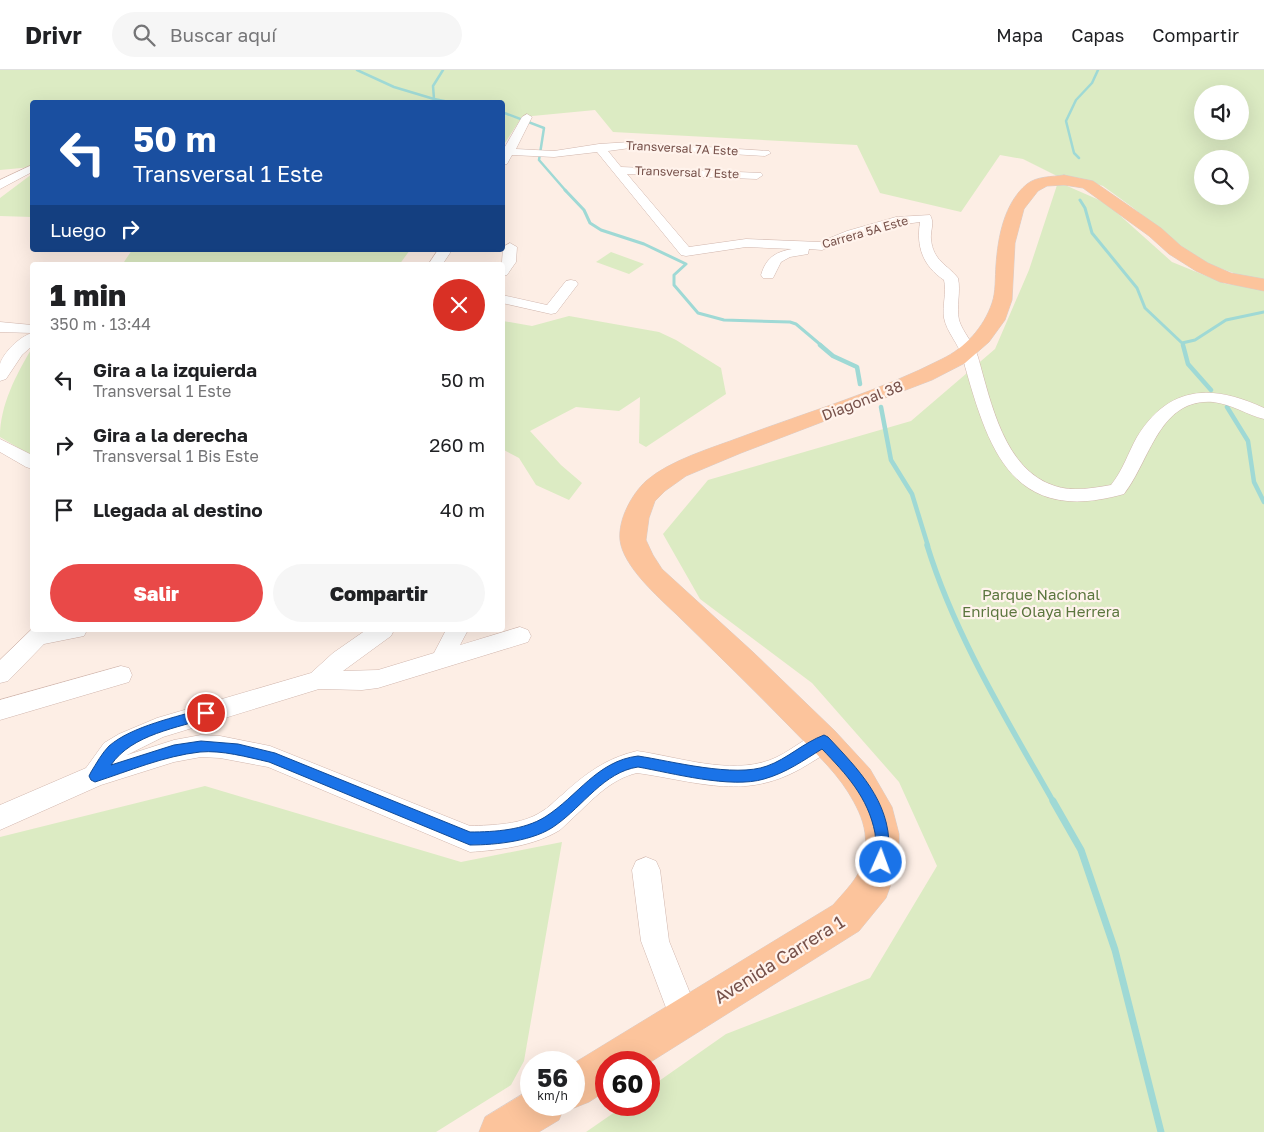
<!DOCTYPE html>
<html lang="es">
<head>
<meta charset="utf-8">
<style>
  :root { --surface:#fff; --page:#f6f6f6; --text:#202124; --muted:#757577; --line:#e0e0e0; --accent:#e94948 }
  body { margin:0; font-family:"Golos Text",sans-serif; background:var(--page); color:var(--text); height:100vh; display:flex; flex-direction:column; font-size:19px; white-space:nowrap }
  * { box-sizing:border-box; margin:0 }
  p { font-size:16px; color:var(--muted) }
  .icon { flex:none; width:28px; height:28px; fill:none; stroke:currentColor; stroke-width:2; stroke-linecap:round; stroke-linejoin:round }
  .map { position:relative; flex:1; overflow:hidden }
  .details { position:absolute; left:30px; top:192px; width:475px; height:370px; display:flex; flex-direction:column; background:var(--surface); border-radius:5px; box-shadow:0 5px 20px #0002 }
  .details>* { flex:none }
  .top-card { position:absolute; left:30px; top:30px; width:475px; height:152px; border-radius:5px; box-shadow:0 5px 20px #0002; background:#1a4fa0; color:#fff; overflow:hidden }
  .buttons { position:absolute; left:1194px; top:15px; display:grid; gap:10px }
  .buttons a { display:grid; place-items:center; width:55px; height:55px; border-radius:50%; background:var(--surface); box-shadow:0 5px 20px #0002; font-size:25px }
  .speed { position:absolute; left:520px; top:981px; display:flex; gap:10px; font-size:25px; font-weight:700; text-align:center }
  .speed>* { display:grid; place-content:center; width:65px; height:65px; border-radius:50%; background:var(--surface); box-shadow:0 5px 20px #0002; line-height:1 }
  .speed small { font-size:12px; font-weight:400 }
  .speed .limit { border:8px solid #d22; background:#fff; color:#111 }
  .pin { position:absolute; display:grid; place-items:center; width:42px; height:42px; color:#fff; margin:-21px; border:2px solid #fff; border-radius:50%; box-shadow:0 1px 5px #0007 }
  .me { position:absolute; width:55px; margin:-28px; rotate:2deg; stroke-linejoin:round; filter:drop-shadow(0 0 4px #0008) }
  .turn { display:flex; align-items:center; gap:18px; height:105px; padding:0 20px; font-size:22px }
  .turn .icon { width:65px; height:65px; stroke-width:2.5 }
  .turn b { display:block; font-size:35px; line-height:42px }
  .then { display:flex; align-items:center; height:48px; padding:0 20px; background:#0003; gap:10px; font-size:19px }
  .round { display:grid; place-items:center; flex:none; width:52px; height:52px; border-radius:26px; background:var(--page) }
  .summary { display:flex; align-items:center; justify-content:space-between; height:85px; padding:0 20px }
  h1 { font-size:30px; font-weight:800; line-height:38px }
  .button { display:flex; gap:10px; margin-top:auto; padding:10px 20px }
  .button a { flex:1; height:58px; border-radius:30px; background:var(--accent); color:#fff; font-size:20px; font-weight:800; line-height:58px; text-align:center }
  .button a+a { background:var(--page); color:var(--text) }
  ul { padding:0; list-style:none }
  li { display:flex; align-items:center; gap:15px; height:65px; padding:0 20px }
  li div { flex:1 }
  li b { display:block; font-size:19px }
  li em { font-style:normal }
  header { display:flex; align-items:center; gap:30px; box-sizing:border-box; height:70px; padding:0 25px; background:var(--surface); border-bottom:1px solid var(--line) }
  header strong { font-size:24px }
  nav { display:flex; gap:28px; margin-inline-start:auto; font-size:18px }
  .search { width:350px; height:45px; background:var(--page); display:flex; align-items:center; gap:12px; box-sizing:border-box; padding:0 18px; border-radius:28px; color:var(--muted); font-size:19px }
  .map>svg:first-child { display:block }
</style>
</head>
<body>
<header>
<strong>Drivr</strong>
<div class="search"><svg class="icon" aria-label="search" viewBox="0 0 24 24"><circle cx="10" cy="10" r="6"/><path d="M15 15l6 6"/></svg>Buscar aquí</div>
<nav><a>Mapa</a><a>Capas</a><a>Compartir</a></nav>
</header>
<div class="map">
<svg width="1264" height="1062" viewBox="0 0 1264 1062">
  <rect width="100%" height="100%" fill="#fdeee5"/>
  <!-- green -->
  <path fill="#dcebc3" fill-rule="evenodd" d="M0,0h1264v210l-22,-4 -42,-15 -68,-54 -29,-21 -24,-8 -22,-2 -34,-17 -23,-4 -39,57 -81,-19 -23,-48 -244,-13 -18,-22 -73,7 -19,29 -1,-44h-470v65l-32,3zM1202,24h38v37h-38zM1202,89h38v37h-38z
    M32,104v43l-32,-1v-18z
    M1058,112l48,21 66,59 54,22 38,3v845h-678l39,-27h24v-17l77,-54 144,-56 67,-112 -38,-84 -87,-99 -112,-84 -37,-65 45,-54 203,-59 84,-72 34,-79z
    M132,180h278l-11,15h-277z
    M611,182l33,12 -15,10 -33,-12z
    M569,246l90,16 17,8 45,28 5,26 -80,53 -7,-4 1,-46 -21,14 -43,-4 -46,24 31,34 21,18 -13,17 -33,-15 -17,-27 -17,-9 1,-128 29,5z
    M32,278v108l-32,-19c0,-32 16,-62 32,-89z
    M205,716l256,76 101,-20 -38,219 -13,24 -75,47h-436v-295z"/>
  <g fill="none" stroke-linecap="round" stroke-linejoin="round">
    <!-- stream-far4 -->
    <path stroke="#9fd9d5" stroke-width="2.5" d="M357,0l37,17 40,12
      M443,0l-10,16 1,13 15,3
      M502,42l42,16 -5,32 27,31
      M1079,88l-5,-5 -8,-32 10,-21 16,-17 6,-13"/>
    <!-- stream-far3 -->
    <path stroke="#9fd9d5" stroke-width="3" d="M565,120l19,20 6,13 11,7 43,14 42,20 -12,11v10l24,28 26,7 66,2 6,2 26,22
      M1080,130l5,8 7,25 45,55 8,20 37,35 1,3
      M1182,273l13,-3 31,-20 38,-8"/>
    <!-- stream-far2 -->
    <path stroke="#9fd9d5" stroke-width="4.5" d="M820,275l13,11 24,11 3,17
      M1183,275l5,19 23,26
      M881,337l10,53 21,34 16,52
      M1227,337l21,34 6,41 10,20"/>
    <!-- stream-far1 -->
    <path stroke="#9fd9d5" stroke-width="5.5" d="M927,475c28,91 80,175 127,258"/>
    <!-- stream -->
    <path stroke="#9fd9d5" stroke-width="7" d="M1053,731l28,49 34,100 46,182"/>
    <!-- minor casing -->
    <g stroke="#d1b6ad" stroke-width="1">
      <path id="minor" d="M527,44l5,3 -16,32 38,2 45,-7 31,-2 139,9 2,2 -6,3 -135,-8 -22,3 13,16 140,6 2,2 -6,4 -130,-5 62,73 57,-8 74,3 27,-11 49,-14 34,-2c5,8 0,16 1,24 2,22 16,25 27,39 3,14 -2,28 1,42 4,13 15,23 19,37 13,45 26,113 77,129 18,6 38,2 56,-1 12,-15 17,-32 26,-48 32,-52 75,-53 127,-29v11c-17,-4 -32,-15 -51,-17 -54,-4 -63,59 -89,92 -113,32 -136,-45 -161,-135 -4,-15 -16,-26 -19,-41 -2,-13 3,-25 0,-38 -21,-14 -28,-33 -24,-58l-23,3 -75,25 -13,-1 -1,5 -18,3 -9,5 -8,16h-10l-2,-3c5,-17 14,-23 31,-26l-46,-2 -60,9 -5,-1 -84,-103 -43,5 -42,-2 -5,9 -5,1v-13l20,-35z
        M32,95v7l-32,17v-9z
        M510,173l7,4 -1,15 -9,13 -5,1v-11h-2l2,-3 1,-15z
        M438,180h14l-10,15h-14z
        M571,210l5,1 2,3 -22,29 -5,1 -49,-11v-8l45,10 19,-24z
        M0,252l32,3v21l-10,9 -16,24 -6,2c0,-5 0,-12 0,-17 3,-11 20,-28 32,-31l-32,-1z
        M0,369l32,16v14l-6,-2 -26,-15z
        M520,557l8,3 3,6 -3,6 -150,46 -16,2 -43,-1 -156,48 -36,18 47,-15 27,-5 19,1 50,10 200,80c23,-1 51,-1 71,-14 8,-4 14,-12 21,-17 23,-21 44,-37 75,-44 42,6 92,24 133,9 19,-7 35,-23 54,-30l9,4 3,7c-5,11 -18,17 -29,24 -60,37 -106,17 -170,8 -26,6 -44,26 -63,44 -5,4 -9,9 -14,13 -26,16 -60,20 -90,22l-202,-85 -48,-9 -19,-1 -27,5 -73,23 -101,45v-25l86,-37 18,-25 15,-9 38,-16 154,-45 22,-20 33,-23h28l-3,6 -48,35 35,-1 56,-17 12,-23h22l-8,15z
        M32,559l55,1 -3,6 -40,8 -36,37 -8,2v-23z
        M121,596l8,2 3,7 -3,7 -129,38v-20z
        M646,787l10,4 4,9 9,71 31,77 -4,11 -11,4 -11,-4 -33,-88 -9,-71 4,-9z"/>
    </g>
    <!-- major casing -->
    <g stroke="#d9cecc" stroke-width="1">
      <path id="major" d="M1064,105l29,6 68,47 20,18 27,17 23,10 33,6v12l-44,-9 -24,-11 -27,-17 -20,-18 -66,-48 -19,-3 -17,1 -9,5 -14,18 -9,34 -3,57 -7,20 -16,22 -24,21 -33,17 -191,73 -55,23 -21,15 -10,10 -6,17 -3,22 7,15 9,14 91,83 82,79 35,38 22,38 7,27v28l-13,36 -27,33 -210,132 -43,-1v29l-17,11 -15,6 -7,-3h7v-42l259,-158c21,-24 36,-37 32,-72 -2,-15 -9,-28 -17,-41 -15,-24 -39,-45 -59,-66 -37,-38 -75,-75 -113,-112 -19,-18 -53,-48 -56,-74 -2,-21 12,-46 26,-59 24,-21 66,-33 95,-44 66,-25 139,-46 201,-78 23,-11 42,-32 50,-56 4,-11 3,-26 4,-38 2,-28 8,-62 31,-81 10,-8 25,-7 37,-9z
        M531,1019v16h34l-6,15 -20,12h-60l6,-15z"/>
    </g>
    <!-- minor -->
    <use href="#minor" fill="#fff" fill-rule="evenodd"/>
    <!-- major -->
    <use href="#major" fill="#fcc49c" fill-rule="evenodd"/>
  </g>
  <!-- route -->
  <path fill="#1a73e8" stroke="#114b97" d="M206,638l5,1 2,4 -2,4c-33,11 -79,17 -100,48l63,-20 27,-4 37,3 37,9 195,79c25,0 54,-2 75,-15 33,-21 52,-56 93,-61 33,5 97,22 129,10 20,-7 36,-23 57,-31l4,2c30,32 62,64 61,111 0,6 0,13 -3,19l-5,2 -5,-2c-5,-11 1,-23 -1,-34 -7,-36 -29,-59 -53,-84 -18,11 -36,24 -58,30 -33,10 -92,-6 -126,-12 -34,5 -55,39 -82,58 -21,16 -60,20 -86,20l-201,-83c-22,-5 -47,-12 -69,-10 -36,4 -71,19 -105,30l-4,-2 -2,-4 2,-4c5,-8 11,-19 18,-26 23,-20 68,-29 97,-38z"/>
  <g text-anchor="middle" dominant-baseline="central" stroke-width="4.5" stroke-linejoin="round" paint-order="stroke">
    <!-- far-street labels -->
    <g font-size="12" fill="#765049" stroke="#fff3ec">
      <text transform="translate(682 78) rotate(3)">Transversal 7A Este</text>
      <text transform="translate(687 102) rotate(2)">Transversal 7 Este</text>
      <text transform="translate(865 162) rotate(-16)">Carrera 5A Este</text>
    </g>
    <!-- street labels -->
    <g font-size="15" fill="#765049" stroke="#fff3ec">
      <text transform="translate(862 330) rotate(-21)">Diagonal 38</text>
    </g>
    <!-- park labels -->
    <g font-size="15" fill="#5b763e" stroke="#fff3ec">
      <text x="1041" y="524">Parque Nacional<tspan x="1041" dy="17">Enrique Olaya Herrera</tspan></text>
    </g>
    <!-- near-street labels -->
    <g font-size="18" fill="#765049" stroke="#fff3ec">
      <text transform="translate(779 889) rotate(-32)">Avenida Carrera 1</text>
    </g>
  </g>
</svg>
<div class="buttons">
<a><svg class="icon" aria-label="sound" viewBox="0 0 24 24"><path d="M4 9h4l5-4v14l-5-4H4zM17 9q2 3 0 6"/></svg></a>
<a><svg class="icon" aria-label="search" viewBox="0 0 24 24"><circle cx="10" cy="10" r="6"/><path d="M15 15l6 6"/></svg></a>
</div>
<div class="speed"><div>56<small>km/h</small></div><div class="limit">60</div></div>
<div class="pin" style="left:206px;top:643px;background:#d93025"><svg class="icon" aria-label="arrive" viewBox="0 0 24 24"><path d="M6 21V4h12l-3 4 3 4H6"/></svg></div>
<svg class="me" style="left:881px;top:792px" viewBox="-20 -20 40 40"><circle r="17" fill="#1a73e8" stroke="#fff" stroke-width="3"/><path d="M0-11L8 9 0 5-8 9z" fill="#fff"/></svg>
<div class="top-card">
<div class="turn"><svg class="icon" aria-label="left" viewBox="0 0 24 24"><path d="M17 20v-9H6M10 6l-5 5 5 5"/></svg><div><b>50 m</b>Transversal 1 Este</div></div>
<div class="then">Luego<svg class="icon" aria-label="right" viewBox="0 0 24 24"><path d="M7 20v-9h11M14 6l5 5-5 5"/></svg></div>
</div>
<section class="details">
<div class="summary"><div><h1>1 min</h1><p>350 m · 13:44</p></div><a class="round" style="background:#d93025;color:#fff"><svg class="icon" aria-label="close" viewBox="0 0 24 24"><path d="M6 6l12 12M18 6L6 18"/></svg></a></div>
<ul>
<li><svg class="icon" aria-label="left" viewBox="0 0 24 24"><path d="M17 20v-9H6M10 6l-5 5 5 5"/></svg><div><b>Gira a la izquierda</b><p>Transversal 1 Este</p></div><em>50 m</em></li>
<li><svg class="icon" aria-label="right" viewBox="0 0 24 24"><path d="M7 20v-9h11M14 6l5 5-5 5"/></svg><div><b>Gira a la derecha</b><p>Transversal 1 Bis Este</p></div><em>260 m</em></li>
<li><svg class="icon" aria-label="arrive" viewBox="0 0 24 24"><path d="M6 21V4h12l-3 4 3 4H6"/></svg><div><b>Llegada al destino</b></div><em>40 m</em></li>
</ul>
<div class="button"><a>Salir</a><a>Compartir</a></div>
</section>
</div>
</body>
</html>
